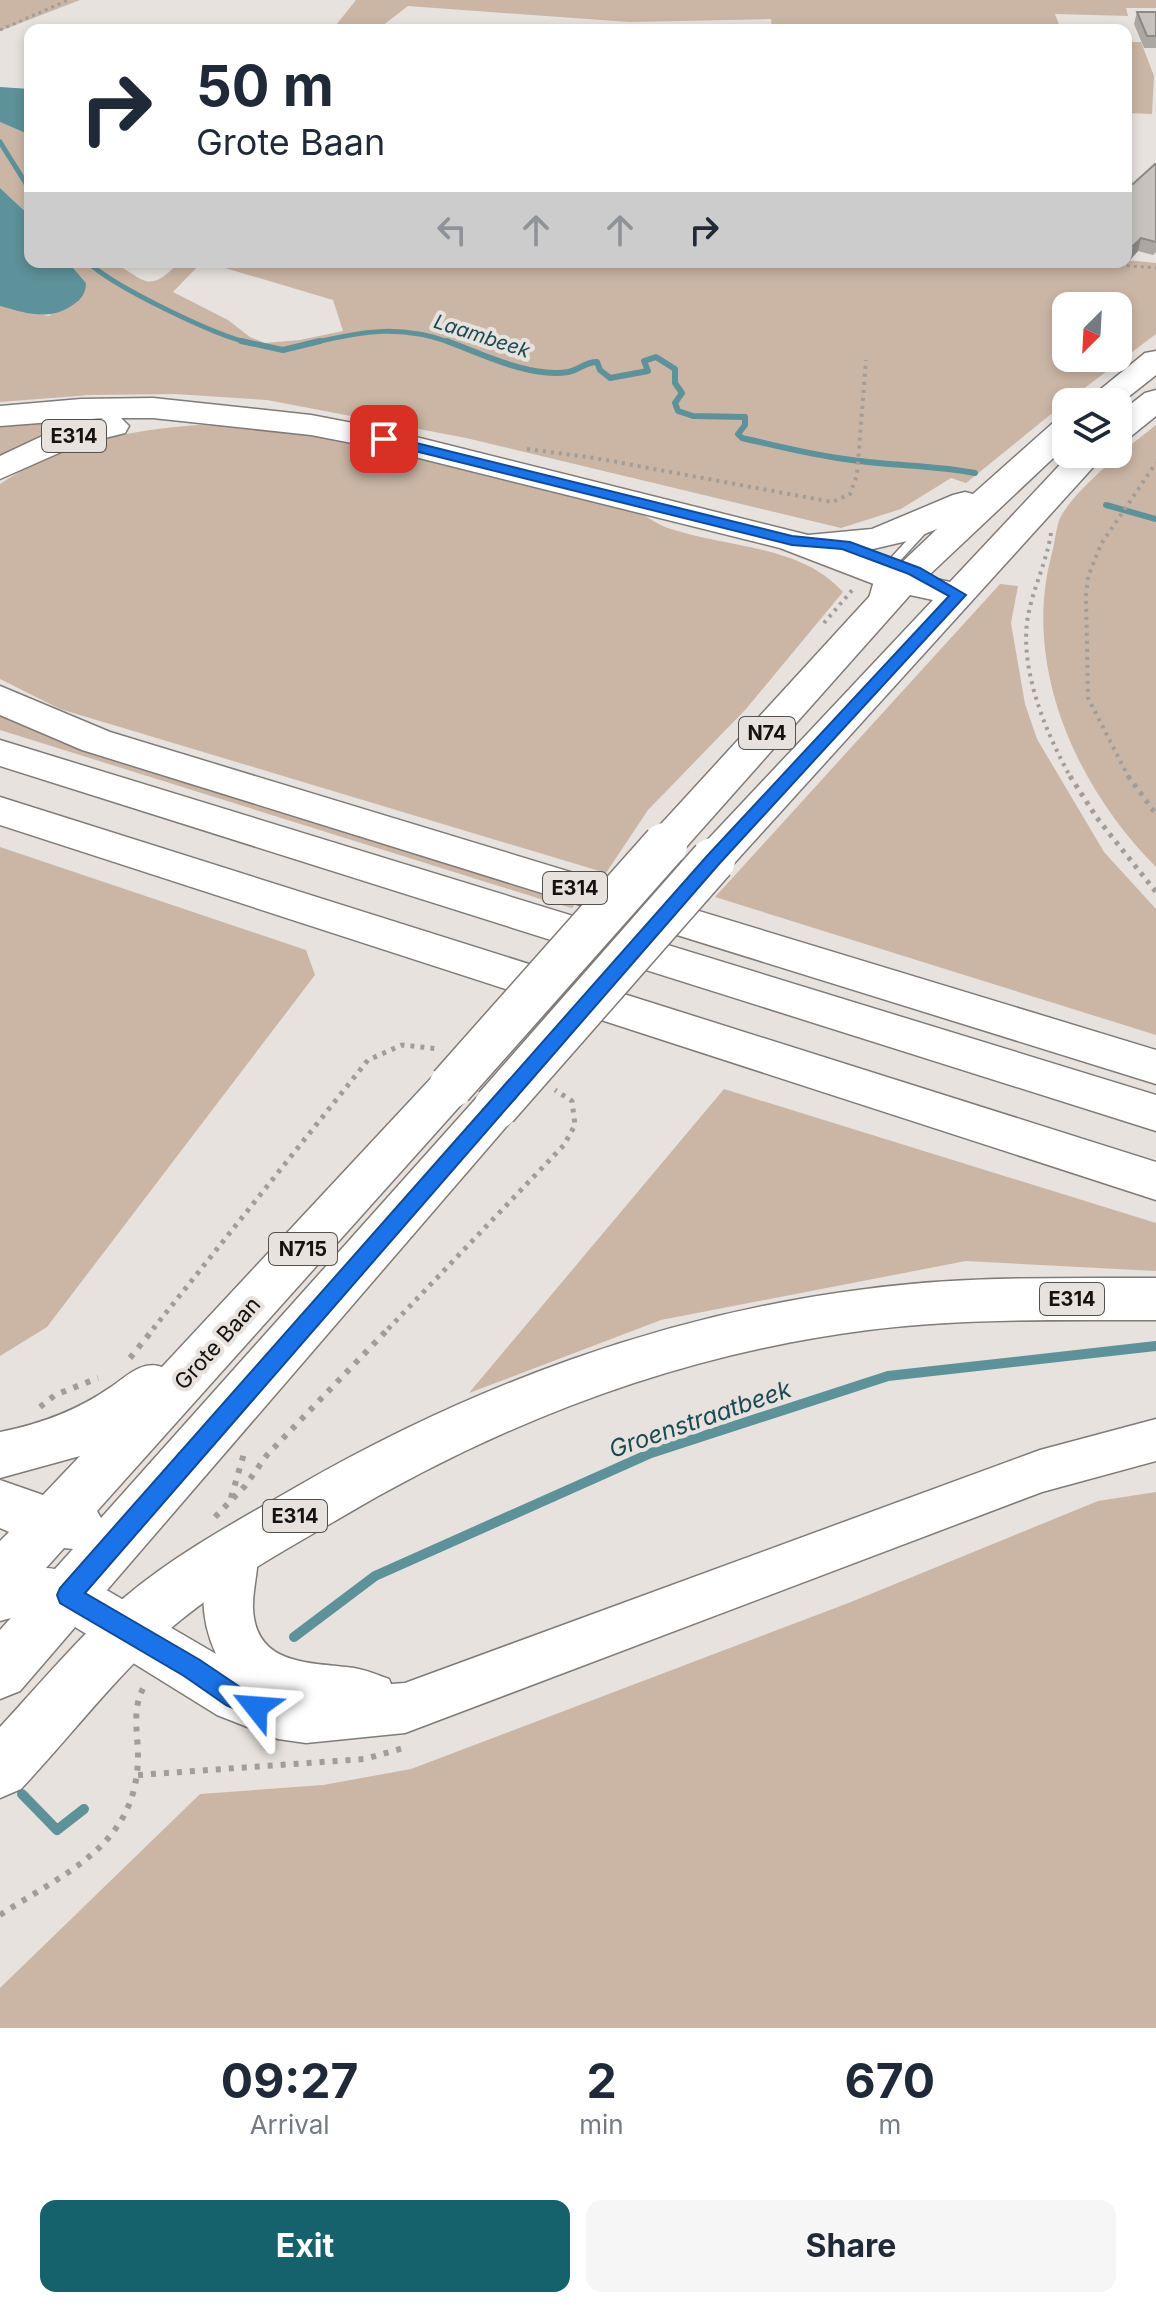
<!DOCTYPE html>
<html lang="en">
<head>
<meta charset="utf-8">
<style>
  :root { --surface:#fff; --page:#f6f6f7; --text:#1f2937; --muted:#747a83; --accent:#15626c }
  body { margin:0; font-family:Inter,sans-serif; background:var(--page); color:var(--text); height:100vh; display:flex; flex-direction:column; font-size:30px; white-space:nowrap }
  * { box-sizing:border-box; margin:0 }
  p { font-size:26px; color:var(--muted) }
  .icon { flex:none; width:44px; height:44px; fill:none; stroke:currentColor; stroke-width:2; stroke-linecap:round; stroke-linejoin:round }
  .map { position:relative; height:2028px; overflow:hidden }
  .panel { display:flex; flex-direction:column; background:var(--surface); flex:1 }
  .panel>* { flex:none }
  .banner { position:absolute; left:24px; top:24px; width:1108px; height:244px; border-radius:16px; box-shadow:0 4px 12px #0003; background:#fff; color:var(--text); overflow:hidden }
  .needle { width:52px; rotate:204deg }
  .buttons { position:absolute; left:1052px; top:292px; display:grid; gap:16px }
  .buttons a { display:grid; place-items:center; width:80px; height:80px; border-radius:16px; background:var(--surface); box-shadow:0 4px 12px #0003; font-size:40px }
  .pin { position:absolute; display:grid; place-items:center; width:68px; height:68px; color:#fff; margin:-34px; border-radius:16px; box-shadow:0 4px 12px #0006 }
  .me { position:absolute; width:88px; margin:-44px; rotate:298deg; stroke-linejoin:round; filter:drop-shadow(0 0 6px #0008) }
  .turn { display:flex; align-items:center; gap:28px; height:168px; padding:0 40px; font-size:36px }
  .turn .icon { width:104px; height:104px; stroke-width:2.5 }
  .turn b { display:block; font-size:56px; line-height:68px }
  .lanes { display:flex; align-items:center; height:76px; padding:0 40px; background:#0003; justify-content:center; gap:40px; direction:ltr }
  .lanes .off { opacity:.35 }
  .eta { display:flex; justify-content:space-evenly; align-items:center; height:136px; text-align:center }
  .eta b { font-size:48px; font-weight:700; line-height:56px }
  .cta { display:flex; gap:16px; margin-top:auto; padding:16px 40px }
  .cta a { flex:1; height:92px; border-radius:16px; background:var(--accent); color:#fff; font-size:32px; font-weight:700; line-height:92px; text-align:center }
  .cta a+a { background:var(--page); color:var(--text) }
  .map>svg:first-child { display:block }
</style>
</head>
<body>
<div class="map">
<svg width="1156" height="2028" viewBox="0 0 1156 2028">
  <rect width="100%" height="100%" fill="#e7e2de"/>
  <!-- green -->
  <path fill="#cbb6a5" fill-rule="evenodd" d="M0,0h80l-80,31z
    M356,0h800v8h-30l2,8 -73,-2 6,16h-289l-1,-11 -142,3 -221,-16 -31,24h-45z
    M1126,42h15l13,34 -2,38 -26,-1z
    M0,122l30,13v81l-30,-28z
    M1126,260l30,3v71l-90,68 -100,81 -15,-5 -50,31 -60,19 -375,-90 -199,-38 -92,-6 -85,1 -90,7v-96l49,10 37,-33 -18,-21c13,0 34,-4 45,1 31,14 34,34 66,-1h23l-29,30 55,28 22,17 15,6 35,-3 43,-9 -10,-31 -128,-38zM1066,306h52v52h-52z
    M148,413l-66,13 -82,37v-42z
    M199,425c99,2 193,27 288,50 50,12 105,21 154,39 9,4 17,11 27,14 57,20 132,16 175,64l-97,117 -98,101 -42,63 -546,-164 -60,-30v-195c59,-41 129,-54 199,-59z
    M1156,425v442c-79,-79 -135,-201 -104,-314 3,-11 4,-25 8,-35 15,-29 69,-72 96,-93z
    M1000,584l18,2 -7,37 14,81 12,35 67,113 52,57v126l-441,-138z
    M0,708l581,190 -9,10 -25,-7 -547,-171z
    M0,847l306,103 9,25 -268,352 -47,29z
    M724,1089l432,134v48l-190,-10 -305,59 -192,73z
    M1156,1492v536h-1156v-40l200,-194 123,-9 88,-16 440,-167 247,-101z"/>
  <!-- water -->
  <path fill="#5d929a" d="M0,87l30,2v46l-30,-13z
    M0,188l30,28v46h38l18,21c0,9 -4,16 -12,21 -24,18 -48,9 -74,2z"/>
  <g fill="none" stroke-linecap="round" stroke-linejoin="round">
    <!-- stream-far2 -->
    <path stroke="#5d929a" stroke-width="5" d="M0,142l30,48
      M88,262c24,24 128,74 162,81
      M312,343c52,-12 88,-19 140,0"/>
    <!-- stream-far1 -->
    <path stroke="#5d929a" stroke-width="6" d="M241,341l42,9 37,-9
      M447,341c35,13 83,37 121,31 11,-2 17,-10 29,-10l3,8 10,8 38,-7 -4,-10 12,-4 19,12v14l7,10 -7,10 3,8 15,5 52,1v8l-7,9 4,4c36,8 73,18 110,22 41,6 82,5 123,13
      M1106,505l50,14"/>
    <!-- stream -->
    <path stroke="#5d929a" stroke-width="10" d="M294,1637l81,-61 276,-123 237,-77 268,-30
      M22,1794l35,36 27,-21"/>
    <!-- lane casing -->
    <g stroke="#807b78" stroke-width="3">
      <path id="lane" d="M927,522l4,1v4l-44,48 -8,30 -2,2h-8l-2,-2 9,-31 47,-51z"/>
    </g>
    <!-- secondary casing -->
    <g stroke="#807b78" stroke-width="3">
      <path id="secondary" d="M1156,1419v42l-114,31 -637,241 -99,10 -28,-4 -61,-24 -158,-98 -27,-5 -32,9v-46c35,-10 51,-10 86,3l130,76c-18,-39 -16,-79 2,-118l17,-7 17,7c12,25 0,46 1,73 3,58 59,53 101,59 12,2 24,7 35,11l2,5 14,-1 635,-233z"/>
    </g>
    <!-- highway casing -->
    <g stroke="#807b78" stroke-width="3">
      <path id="highway" d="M1156,351v24l-38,30v-3h-33l60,-49z
        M1156,390v26l-26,21 -12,3v-26l27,-21z
        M153,398l158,17 73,14 424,106 64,-6 81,-34 12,-3 8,2 81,-72 12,-3v27l-139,131 23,5 120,-128h35l-377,416 -15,4 -15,-4 -6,-10 6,-10 235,-250 -23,-5 -231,260 -14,4 -14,-4 -6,-10 6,-10 228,-249 -99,-38 -397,-99 -72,-14 -158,-17h-32l8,8 -4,7 -48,12 -77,34v-23l53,-25 51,-13 -104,8v-20l81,-7zM937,529l-41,39 -40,-15 51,-12z
        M0,686l110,46 1046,318v34l-1074,-334 -82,-35z
        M0,740l1156,355v36l-1156,-365z
        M0,797l1156,365v38l-1156,-375z
        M451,1069l16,5 7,12 -7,12 -370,413 4,7 379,-424 16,-5 16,5 7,13 -7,13 -492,571 -20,8v-69l73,-81 -9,-1 -45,50 -19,7v-64l9,-9 -9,-4v-48l43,15 37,-39 -80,22v-46c41,-8 76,-21 111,-45 16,-11 31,-27 51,-20l273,-293z
        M1156,1278v42c-96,0 -193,-2 -288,10 -190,24 -369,93 -533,191 -59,34 -120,68 -171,113 -52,47 -95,104 -143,155l-21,9v-71c41,-44 79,-91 125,-130 52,-44 114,-77 173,-111 175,-101 368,-172 568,-197 96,-13 194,-11 290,-11z"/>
    </g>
    <!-- path-far3 -->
    <path stroke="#a19d9a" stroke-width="3" stroke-dasharray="3 4" stroke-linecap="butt" d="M0,30l68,-30
      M1078,262l78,6"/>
    <!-- path-far2 -->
    <path stroke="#a19d9a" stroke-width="4" stroke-dasharray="3 5" stroke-linecap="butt" d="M527,449l68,9 237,44 18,-8 7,-19 9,-115
      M1051,533c-4,27 -16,51 -22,78 -12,54 16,120 42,167
      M824,623l30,-35
      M1129,778l-41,-80 -2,-102 2,-19 13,-33 55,-81"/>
    <!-- path-far1 -->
    <path stroke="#a19d9a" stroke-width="5" stroke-dasharray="4 6" stroke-linecap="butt" d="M1070,776l27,42 59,74
      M1128,776l28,38
      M153,1329l215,-269 34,-15 38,4
      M388,1329l176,-184 11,-20 -3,-24 -17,-11"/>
    <!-- path -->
    <path stroke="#a19d9a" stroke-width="6" stroke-dasharray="5 8" stroke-linecap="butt" d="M130,1358l25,-31
      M40,1407l15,-12 43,-17
      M231,1498l14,-48
      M215,1517l30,-31 22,-31 123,-128
      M138,1775l227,-16 42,-12
      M0,1915c64,-42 137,-69 138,-158 0,-25 -7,-49 7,-72"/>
    <!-- lane -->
    <use href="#lane" fill="#fff" fill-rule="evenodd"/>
    <!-- secondary -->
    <use href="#secondary" fill="#fff" fill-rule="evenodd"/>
    <!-- highway -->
    <use href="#highway" fill="#fff" fill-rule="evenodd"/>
    <!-- highway-bridge casing -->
    <g stroke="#807b78" stroke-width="47" stroke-linecap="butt">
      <path id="highway-bridge" d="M451,1086l214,-241
        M496,1107l217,-247"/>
    </g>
    <!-- highway-bridge -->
    <use href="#highway-bridge" stroke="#fff" stroke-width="44"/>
  </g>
  <!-- wall -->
  <path fill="#aba7a3" d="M1137,12h19v36h-12l-10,-24z
    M1156,164v88l-3,3 -15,-4 -8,9 -4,-1v-77l7,2z"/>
  <!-- shaded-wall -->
  <path fill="#8b8885" d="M1141,238l-3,13 -8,9 3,-14z"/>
  <!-- building -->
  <path fill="#c7c2be" stroke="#8b8885" stroke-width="2" d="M1137,12h19v24h-9z
    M1155,164h1v78l-15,-4 -8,8h-7v-64l7,2z"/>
  <!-- route -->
  <path fill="#1a73e8" stroke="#114b97" stroke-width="2" d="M384,435l408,101 58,6 70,26 46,27 -247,269 -634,729 115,67 43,29 21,9 4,9 -4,8 -8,3 -30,-13 -42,-29 -124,-73 -3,-8 3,-7 647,-732 242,-260 -40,-22 -67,-25 -50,-4 -413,-103 -2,-3z"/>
  <g text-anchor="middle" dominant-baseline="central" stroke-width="8" stroke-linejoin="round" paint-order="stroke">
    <!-- far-water labels -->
    <g font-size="20" font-style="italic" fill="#1a4a51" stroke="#e7e2de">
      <text transform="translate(482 336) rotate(18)">Laambeek</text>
    </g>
    <!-- shield labels -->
    <g fill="#e7e2de" stroke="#54514f" stroke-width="2">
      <rect x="42" y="420" width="64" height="32" rx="6"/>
      <rect x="739" y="717" width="56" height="32" rx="6"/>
      <rect x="543" y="872" width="64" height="32" rx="6"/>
      <rect x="269" y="1233" width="68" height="32" rx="6"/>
      <rect x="1040" y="1283" width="64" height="32" rx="6"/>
      <rect x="263" y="1500" width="64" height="32" rx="6"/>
    </g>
    <g font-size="20" font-weight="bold" fill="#151312">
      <text x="74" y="436">E314</text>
      <text x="767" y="733">N74</text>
      <text x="575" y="888">E314</text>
      <text x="303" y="1249">N715</text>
      <text x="1072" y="1299">E314</text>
      <text x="295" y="1516">E314</text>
    </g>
    <!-- street labels -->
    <g font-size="22" fill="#151312" stroke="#e7e2de">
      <text transform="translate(217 1343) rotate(-48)">Grote Baan</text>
    </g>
    <!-- water labels -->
    <g font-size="24" font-style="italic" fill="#1a4a51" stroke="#e7e2de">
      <text transform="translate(700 1419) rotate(-19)">Groenstraatbeek</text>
    </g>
  </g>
</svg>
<div class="buttons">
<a><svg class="needle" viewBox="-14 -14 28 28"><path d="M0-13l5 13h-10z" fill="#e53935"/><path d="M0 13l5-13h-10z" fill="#747a83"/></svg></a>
<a><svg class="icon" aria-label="layers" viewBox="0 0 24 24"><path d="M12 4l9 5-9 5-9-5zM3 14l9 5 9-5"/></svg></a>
</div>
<div class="pin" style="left:384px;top:439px;background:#d93025"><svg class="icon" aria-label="arrive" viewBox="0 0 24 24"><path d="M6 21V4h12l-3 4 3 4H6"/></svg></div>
<svg class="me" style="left:256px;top:1707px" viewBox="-20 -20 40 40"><path d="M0-17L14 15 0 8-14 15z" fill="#1a73e8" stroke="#fff" stroke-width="4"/></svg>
<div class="banner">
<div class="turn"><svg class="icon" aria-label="right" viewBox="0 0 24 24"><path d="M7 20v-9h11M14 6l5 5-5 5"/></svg><div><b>50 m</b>Grote Baan</div></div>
<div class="lanes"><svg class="icon off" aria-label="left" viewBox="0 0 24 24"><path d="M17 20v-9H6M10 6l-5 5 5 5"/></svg><svg class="icon off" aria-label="ahead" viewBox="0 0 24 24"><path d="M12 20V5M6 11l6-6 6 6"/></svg><svg class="icon off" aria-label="ahead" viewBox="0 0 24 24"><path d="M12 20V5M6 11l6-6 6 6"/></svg><svg class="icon" aria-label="right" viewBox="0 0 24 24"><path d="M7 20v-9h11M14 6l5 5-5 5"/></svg></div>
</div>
</div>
<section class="panel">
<div class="eta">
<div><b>09:27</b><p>Arrival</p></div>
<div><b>2</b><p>min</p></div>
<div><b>670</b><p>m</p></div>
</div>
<div class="cta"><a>Exit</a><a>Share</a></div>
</section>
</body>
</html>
